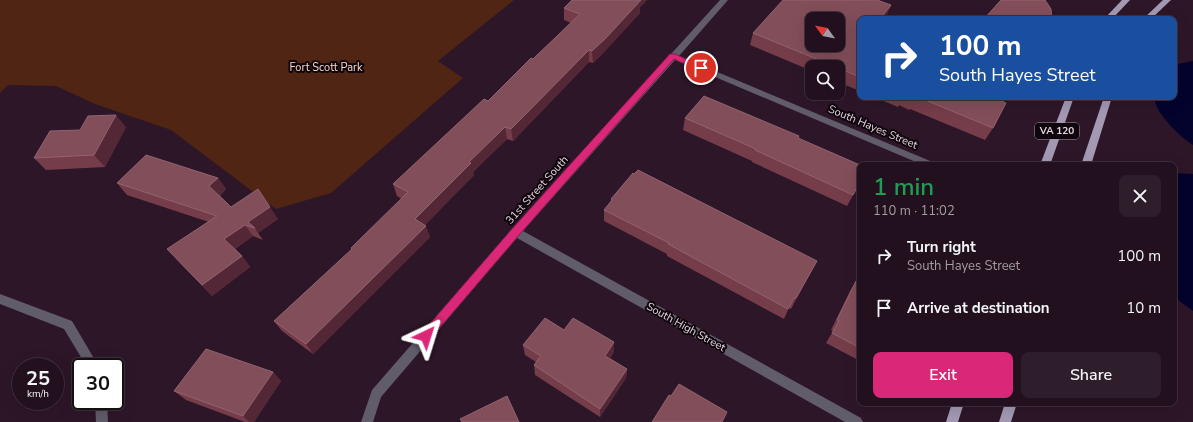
<!DOCTYPE html>
<html lang="en">
<head>
<meta charset="utf-8">
<style>
  :root { --surface:#22101e; --page:#2e1e2b; --text:#f1f3f6; --muted:#a29da4; --line:#3f303c; --accent:#db2777 }
  body { margin:0; font-family:"Nunito Sans",sans-serif; background:var(--page); color:var(--text); height:100vh; display:flex; flex-direction:column; font-size:15px; white-space:nowrap }
  * { box-sizing:border-box; margin:0 }
  p { font-size:13px; color:var(--muted) }
  .icon { flex:none; width:22px; height:22px; fill:none; stroke:currentColor; stroke-width:2; stroke-linecap:round; stroke-linejoin:round }
  .map { position:relative; flex:1; overflow:hidden }
  .panel { position:absolute; left:857px; top:162px; width:320px; height:244px; display:flex; flex-direction:column; background:var(--surface); border-radius:8px; box-shadow:0 4px 16px #0002,0 0 0 1px var(--line) }
  .panel>* { flex:none }
  .guide { position:absolute; left:857px; top:16px; width:320px; height:84px; border-radius:8px; box-shadow:0 4px 16px #0002,0 0 0 1px var(--line); background:#1a4fa0; color:#fff; overflow:hidden }
  .needle { width:26px; rotate:303deg }
  .tools { position:absolute; left:805px; top:12px; display:grid; gap:8px }
  .tools a { display:grid; place-items:center; width:40px; height:40px; border-radius:8px; background:var(--surface); box-shadow:0 4px 16px #0002,0 0 0 1px var(--line); font-size:20px }
  .speed { position:absolute; left:12px; top:358px; display:flex; gap:8px; font-size:20px; font-weight:700; text-align:center }
  .speed>* { display:grid; place-content:center; width:52px; height:52px; border-radius:50%; background:var(--surface); box-shadow:0 4px 16px #0002,0 0 0 1px var(--line); line-height:1 }
  .speed small { font-size:10px; font-weight:400 }
  .speed .limit { border:2px solid #111; border-radius:6px; background:#fff; color:#111 }
  .pin { position:absolute; display:grid; place-items:center; width:34px; height:34px; color:#fff; margin:-17px; border:2px solid #fff; border-radius:50%; box-shadow:0 1px 4px #0007 }
  .me { position:absolute; width:44px; margin:-22px; rotate:41deg; stroke-linejoin:round; filter:drop-shadow(0 0 3px #0008) }
  .turn { display:flex; align-items:center; gap:14px; height:84px; padding:0 16px; font-size:18px }
  .turn .icon { width:52px; height:52px; stroke-width:2.5 }
  .turn b { display:block; font-size:28px; line-height:34px }
  .round { display:grid; place-items:center; flex:none; width:42px; height:42px; border-radius:8px; background:var(--page) }
  .headline { display:flex; align-items:center; justify-content:space-between; height:68px; padding:0 16px }
  h1 { font-size:24px; font-weight:600; line-height:30px; color:#1e9e55 }
  .cta { display:flex; gap:8px; margin-top:auto; padding:8px 16px }
  .cta a { flex:1; height:46px; border-radius:8px; background:var(--accent); color:#fff; font-size:16px; font-weight:600; line-height:46px; text-align:center }
  .cta a+a { background:var(--page); color:var(--text) }
  ul { padding:0; list-style:none }
  li { display:flex; align-items:center; gap:12px; height:52px; padding:0 16px }
  li div { flex:1 }
  li b { display:block; font-size:15px }
  li em { font-style:normal }
  .map>svg:first-child { display:block }
</style>
</head>
<body>
<div class="map">
<svg width="1193" height="422" viewBox="0 0 1193 422">
  <rect width="100%" height="100%" fill="#2d1628"/>
  <!-- green -->
  <path fill="#502513" d="M0,0h514l-76,61 25,17 -132,115 -55,16 -105,-79 -76,-26 -39,-18 -48,-1 -8,8z"/>
  <!-- water -->
  <path fill="#03032e" d="M1193,61v84c-13,-8 -38,-32 -39,-48h20v-32z
    M1174,173l19,1v137l-19,-14z"/>
  <g fill="none" stroke-linecap="round" stroke-linejoin="round">
    <!-- minor -->
    <path fill="#615c69" fill-rule="evenodd" d="M720,0h8l-49,56 256,107 2,2h-14l-248,-105 -152,171 338,187 2,4h-18l-328,-184 -136,159 -8,25h-12l11,-32 140,-161 156,-172 1,-3h2z
      M0,294l72,27 27,46h-12l-23,-38 -64,-25z
      M95,401h12l1,21h-12z"/>
    <!-- primary -->
    <path fill="#a399b3" fill-rule="evenodd" d="M1122,0h8l-18,19h-8z
      M1163,0h8l-20,19h-8z
      M1066,97h8l-24,68h-10z
      M1104,97h8l-21,68h-10z
      M952,403h12l-6,19h-12z
      M1005,403h12l-6,19h-12z"/>
  </g>
  <!-- wall -->
  <path fill="#753d49" d="M572,0h75l-7,7v6l-35,38 -12,12 -4,-1 -76,79 -6,-2 -34,33 1,3 -49,50 5,12 -117,117 -31,-23 -8,-10 78,-72 -1,-1 51,-49 -5,-3 -4,-12 95,-83 83,-78 -7,-3v-12z
    M891,5l-7,14h-24v72l-22,-9v-15h-26v4l-62,-26 3,-12z
    M874,97h118l1,31 -8,12 -75,-31 -1,1 -10,-5 -1,2z
    M685,118l114,18v2l61,45 -13,23 -95,-44v-1l-69,-31z
    M126,127l-21,40 -59,3 -12,-12z
    M218,178l8,11 -6,7 11,11 47,12 -20,14 5,7 -10,-4 -18,13 7,7 8,11 -38,29 -45,-47 42,-27 -82,-27 -10,-12z
    M611,199l206,62 -6,11 -20,37 -2,-1 -5,11 -117,-63v-2l-63,-33v-11l7,-8z
    M856,281l4,1v79l-34,-18 7,-12 -2,-1 19,-39z
    M564,330l50,12v10l-4,6 17,11 -1,9 -26,39 -65,-42 -1,-10 2,-3 -11,-7 -2,-10z
    M273,372l8,9 -27,41h-9l-59,-22 -12,-9z"/>
  <!-- shaded-wall -->
  <path fill="#532735" d="M636,0h11l-7,7v6l-35,38 -12,12 -1,-12z
    M891,5l-5,12 -2,2h-4z
    M589,50v12l-76,79 -2,-12z
    M116,115l10,12 -21,40 -11,-12z
    M505,127l2,12 -34,33 1,3 -55,56 -4,-12 54,-57z
    M218,178l8,11 -8,9 -9,-12z
    M270,207l8,12 -20,14 -3,-5 -7,-6z
    M245,225l8,11 -20,14 -9,-11z
    M426,226l4,11 -117,117 -7,-10z
    M242,256l8,11 -38,29 -10,-11z
    M817,261l-6,11 -20,37 5,-11z
    M794,298l-5,10 -5,11 4,-10z
    M614,342v10l-9,13v-9z
    M627,369l-1,9 -26,39v-8z
    M273,372l8,9 -27,41h-5l-6,-6z"/>
  <!-- building -->
  <path fill="#824e5a" stroke="#91636f" fill-rule="evenodd" d="M572,0h69l-36,39 -13,12 -3,-1 -78,79 -6,-2 -36,35 2,1 -56,56 11,7 -120,118 -32,-23 78,-72 -1,-1 57,-56 -15,-8 91,-85 4,2 43,-43 2,1 47,-45 -16,-6z
    M783,0h94l14,5 -11,14h-20v28l-2,3 2,1v26l-22,-9v-1h-2l-83,-34zM812,19h26v26h-26z
    M1001,0h44l6,9 1,10h-68z
    M704,96l95,40 -1,2 62,27v17l-7,13 -98,-45 1,-1 -71,-31z
    M918,97h74l14,6 -13,25z
    M116,115l-22,40 -60,3 16,-27 30,-1 8,-14z
    M146,155l72,23 -9,8 22,21 27,-18 12,18 -22,15 7,6 -10,-3 -21,14 18,17 -40,29 -35,-36 50,-33 -100,-33z
    M638,170l179,91 -21,37h-2l-6,11 -120,-65 1,-1 -65,-33 8,-10 -1,-1 22,-26 1,1z
    M856,281l4,1v66l-28,-15 7,-12 -2,-1z
    M545,318l19,12 9,-12 41,24 -9,14 22,13 -27,40 -66,-44 7,-9 -18,-11z
    M206,349l67,23 -30,44 -69,-25z
    M679,384l48,28 -5,10h-70l17,-27 2,1z
    M507,396l12,26h-57l-2,-3z"/>
  <!-- route -->
  <path fill="#db2777" stroke="#8e194d" d="M670,54h5l30,14 -1,2h-6l-24,-11 -155,176 -89,104 -4,2 -4,-2 -1,-3 1,-3 90,-104z"/>
  <g text-anchor="middle" dominant-baseline="central" stroke-width="4" stroke-linejoin="round" paint-order="stroke">
    <!-- shield labels -->
    <rect fill="#0f060d" stroke="#a698a1" stroke-width="1" x="1035" y="123" width="44" height="16" rx="3"/>
    <g font-size="10" font-weight="bold" fill="#e6d6e1">
      <text x="1057" y="131">VA 120</text>
    </g>
    <!-- park labels -->
    <g font-size="11" fill="#f9d5c6" stroke="#0f060d">
      <text x="326" y="67">Fort Scott Park</text>
    </g>
    <!-- street labels -->
    <g font-size="11" fill="#e6d6e1" stroke="#0f060d">
      <text transform="translate(873 127) rotate(23)">South Hayes Street</text>
      <text transform="translate(537 190) rotate(-48)">31st Street South</text>
      <text transform="translate(686 327) rotate(29)">South High Street</text>
    </g>
  </g>
</svg>
<div class="tools">
<a><svg class="needle" viewBox="-14 -14 28 28"><path d="M0-13l5 13h-10z" fill="#e53935"/><path d="M0 13l5-13h-10z" fill="#a29da4"/></svg></a>
<a><svg class="icon" aria-label="search" viewBox="0 0 24 24"><circle cx="10" cy="10" r="6"/><path d="M15 15l6 6"/></svg></a>
</div>
<div class="speed"><div>25<small>km/h</small></div><div class="limit">30</div></div>
<div class="pin" style="left:701px;top:68px;background:#d93025"><svg class="icon" aria-label="arrive" viewBox="0 0 24 24"><path d="M6 21V4h12l-3 4 3 4H6"/></svg></div>
<svg class="me" style="left:426px;top:336px" viewBox="-20 -20 40 40"><path d="M0-17L14 15 0 8-14 15z" fill="#db2777" stroke="#fff" stroke-width="4"/></svg>
<div class="guide">
<div class="turn"><svg class="icon" aria-label="right" viewBox="0 0 24 24"><path d="M7 20v-9h11M14 6l5 5-5 5"/></svg><div><b>100 m</b>South Hayes Street</div></div>
</div>
<section class="panel">
<div class="headline"><div><h1>1 min</h1><p>110 m · 11:02</p></div><a class="round"><svg class="icon" aria-label="close" viewBox="0 0 24 24"><path d="M6 6l12 12M18 6L6 18"/></svg></a></div>
<ul>
<li><svg class="icon" aria-label="right" viewBox="0 0 24 24"><path d="M7 20v-9h11M14 6l5 5-5 5"/></svg><div><b>Turn right</b><p>South Hayes Street</p></div><em>100 m</em></li>
<li><svg class="icon" aria-label="arrive" viewBox="0 0 24 24"><path d="M6 21V4h12l-3 4 3 4H6"/></svg><div><b>Arrive at destination</b></div><em>10 m</em></li>
</ul>
<div class="cta"><a>Exit</a><a>Share</a></div>
</section>
</div>
</body>
</html>
